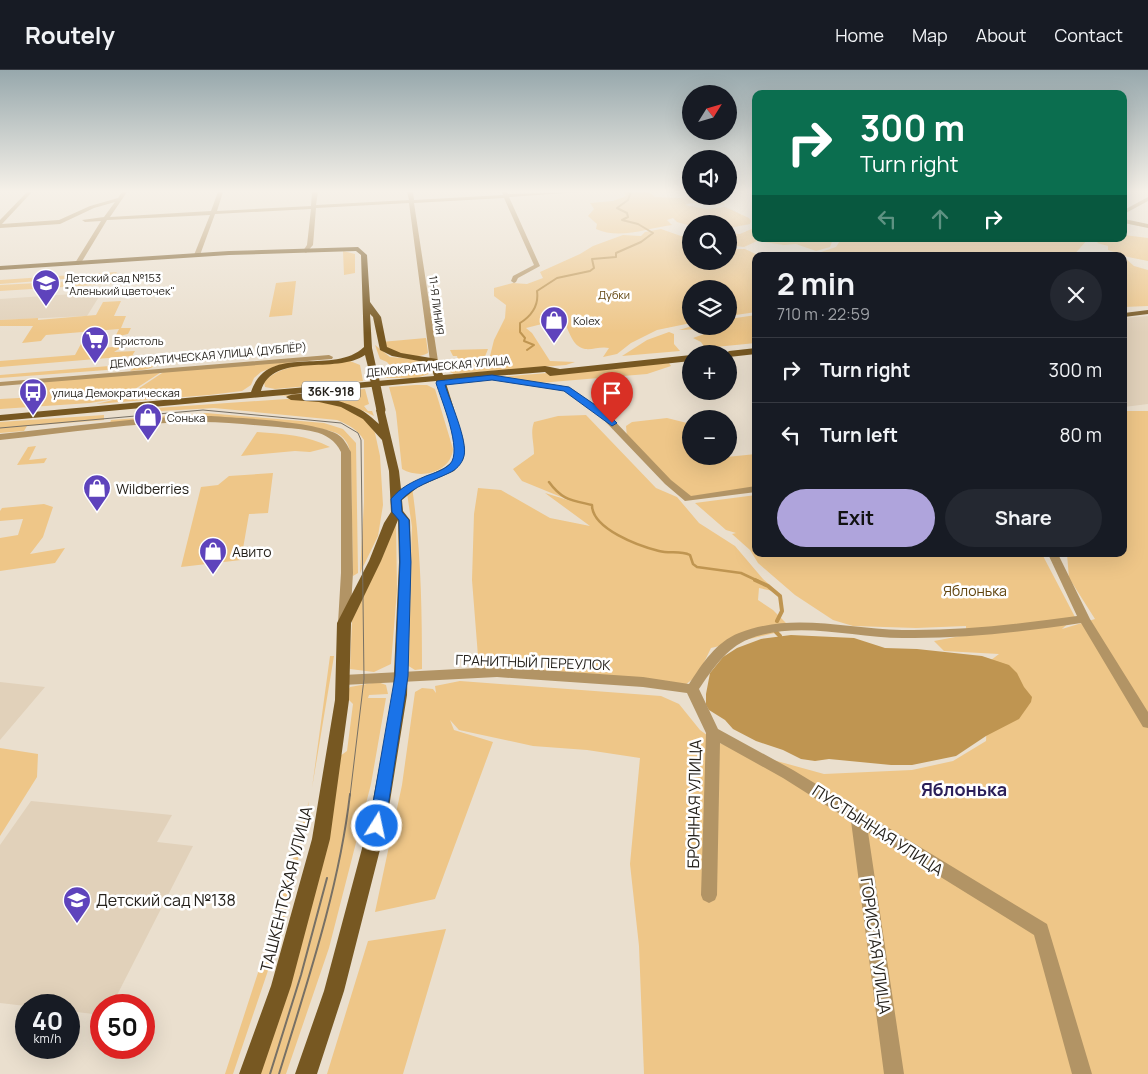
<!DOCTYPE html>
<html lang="en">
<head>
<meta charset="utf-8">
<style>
  :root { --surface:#171b24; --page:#242831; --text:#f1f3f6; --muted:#9ea1a6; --line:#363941; --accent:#afa4dc }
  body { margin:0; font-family:Manrope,sans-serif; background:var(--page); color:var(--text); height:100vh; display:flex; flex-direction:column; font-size:19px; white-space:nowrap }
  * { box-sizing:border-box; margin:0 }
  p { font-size:16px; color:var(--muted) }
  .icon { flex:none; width:28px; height:28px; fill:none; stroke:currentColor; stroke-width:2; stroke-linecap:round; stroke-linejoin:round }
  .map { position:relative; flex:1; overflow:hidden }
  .panel { position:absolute; left:752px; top:182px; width:375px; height:305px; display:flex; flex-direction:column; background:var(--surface); border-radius:10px; box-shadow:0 5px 20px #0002 }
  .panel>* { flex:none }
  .banner { position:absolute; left:752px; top:20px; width:375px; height:152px; border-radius:10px; box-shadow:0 5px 20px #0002; background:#0b6e4f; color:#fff; overflow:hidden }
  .needle { width:32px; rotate:53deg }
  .tools { position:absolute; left:682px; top:15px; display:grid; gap:10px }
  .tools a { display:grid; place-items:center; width:55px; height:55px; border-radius:50%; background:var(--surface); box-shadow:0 5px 20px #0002; font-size:25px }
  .speed { position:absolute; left:15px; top:924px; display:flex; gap:10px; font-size:25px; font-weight:700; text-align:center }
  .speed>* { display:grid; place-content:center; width:65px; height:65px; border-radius:50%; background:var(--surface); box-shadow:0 5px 20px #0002; line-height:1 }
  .speed small { font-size:12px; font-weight:400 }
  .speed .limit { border:8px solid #d22; background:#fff; color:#111 }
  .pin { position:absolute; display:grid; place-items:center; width:42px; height:42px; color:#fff; margin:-51px -21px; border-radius:50% 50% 50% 0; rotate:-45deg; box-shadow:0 0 5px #0007 }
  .pin .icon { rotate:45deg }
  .me { position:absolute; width:55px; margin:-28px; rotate:10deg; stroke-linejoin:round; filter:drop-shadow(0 0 4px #0008) }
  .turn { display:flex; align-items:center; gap:18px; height:105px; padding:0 25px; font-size:22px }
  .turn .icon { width:65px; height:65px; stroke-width:2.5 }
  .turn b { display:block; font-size:35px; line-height:42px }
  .lanes { display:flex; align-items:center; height:48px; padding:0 25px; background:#0003; justify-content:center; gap:25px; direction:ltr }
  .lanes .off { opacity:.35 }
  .round { display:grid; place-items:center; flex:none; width:52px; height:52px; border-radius:26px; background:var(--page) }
  .overview { display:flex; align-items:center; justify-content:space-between; height:85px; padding:0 25px }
  h1 { font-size:30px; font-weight:700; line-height:38px }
  .primary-button { display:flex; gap:10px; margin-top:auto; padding:10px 25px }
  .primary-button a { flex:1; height:58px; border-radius:30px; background:var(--accent); color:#111; font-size:20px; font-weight:700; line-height:58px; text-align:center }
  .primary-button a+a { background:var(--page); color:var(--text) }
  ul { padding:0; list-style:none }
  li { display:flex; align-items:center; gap:15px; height:65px; padding:0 25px; border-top:1px solid var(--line) }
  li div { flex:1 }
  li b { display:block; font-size:19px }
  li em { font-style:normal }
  header { display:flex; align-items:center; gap:30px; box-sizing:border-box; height:70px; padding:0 25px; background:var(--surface); border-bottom:1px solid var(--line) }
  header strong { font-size:24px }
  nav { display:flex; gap:28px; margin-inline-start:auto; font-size:18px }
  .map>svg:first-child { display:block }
</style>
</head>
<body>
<header>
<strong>Routely</strong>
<nav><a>Home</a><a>Map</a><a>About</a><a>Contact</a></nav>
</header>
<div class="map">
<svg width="1148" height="1004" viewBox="0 0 1148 1004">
  <rect width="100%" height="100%" fill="#eadfce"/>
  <!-- built -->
  <path fill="#e1d1ba" d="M102,222l-15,24 -87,4v-21z
    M1148,246v88l-24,3v-89z
    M0,612l45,5 -45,53z
    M31,731l141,14 -15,27 36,4 -81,159h-11v10l-32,-4v-6l-43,1 -26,-3v-158z"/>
  <!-- green -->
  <path fill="#eec688" d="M624,122h25l6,5 26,1 17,-2 12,6 14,1v2l-33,-2 -6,2 22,4 18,-2 24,11 2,3 -1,3 -21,4v-4h-38v2l-14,-4 -4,-4 -6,2 5,5c-24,3 -53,15 -76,4l1,-5 -9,-8 6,-7 -4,-6 23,-2 13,-5z
    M756,157v12h77l-3,8 -14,4 -20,-7 -12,1 -27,-4 -13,6 -15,-2v-12l11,1z
    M661,159l20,7 10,-2v27h38v-12h16l15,7h-4v56l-27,4v-27h-38v34l-34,7 -26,13 -14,11 -14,3 6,-9c-8,-2 -16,2 -24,1 -14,-3 -15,-19 -22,-28l-17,2 -20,5 6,5 18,28 25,1 -9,3 -112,9 -10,-5 16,-2 -3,-11h-4l-3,-6 38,-1 -6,15h6l6,-24 11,-22 1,-13 -12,-9v-8l19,-5 14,1 16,-6 -3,-6 40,-18 13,-8 30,-11 18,1 4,-4z
    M1124,165l24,3v23l-20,-4 -20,-7v-4l-11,-3 4,-4h23z
    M841,169h247l-15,17h-239l-13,-4 15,-5z
    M343,181l12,3v19l-11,2z
    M1124,187l10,9 14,4v36l-24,1z
    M117,202l-2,3 -115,9v-4z
    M113,209l-2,5 -111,7v-6z
    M296,211l-4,34 -23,2 7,-34z
    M121,231l-7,15h12l-5,12h10l-3,6 -13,3 4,-8 -73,6 -5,6 -19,2 11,-17h-33v-6l38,-2v2l58,-5 7,-13z
    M756,245v28l-51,5 -4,-6 -8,-4 14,-5 -6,-4 -22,1 13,-4h37v-7z
    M669,262l5,2v10l6,7 -58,5 25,-16z
    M426,268l2,15c-14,8 -38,1 -47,-11z
    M105,271l-3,7 21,-2 -9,6 21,-1 -3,5 -132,11v-6l75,-6 7,-13z
    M375,275l15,12 36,3 4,2 2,11 -16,5h-31l-1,-4 9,-5 -6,-7 -7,-3z
    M350,291l10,4 3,16 -88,8 -10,-2 -1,-5c19,-21 59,-18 86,-21z
    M158,292c-5,9 -19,8 -28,9l3,-3 -133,10v-3z
    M281,292h12l-17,4 -15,6 -7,6 -3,7 -9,6 -33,4 -113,9 30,-7 39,-26z
    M669,293l2,3 -24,8 -120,10 -28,-7z
    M163,301l-42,27 -31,5 -90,6v-10l38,-2 7,-17z
    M415,315h12l8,4 18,60c-2,23 -32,31 -51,20l-6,-57 -7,-25z
    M365,319l4,15 -5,2 4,5h4l2,5c-32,-17 -62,-20 -98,-20z
    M301,328l45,7 22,16 7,12 5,23 3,49 -5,31 -18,37 4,-71v-62c-7,-11 -15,-15 -27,-20l-123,-12 -72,4 14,-4z
    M1124,341h24v663h-504l-5,-128 -9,-82 10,-106 -53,-8 -54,-4 -74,-16 -9,-10 4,10 39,12 -58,157 -60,13 27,-127 13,-93 7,-4 11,1 3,4 -1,-7 25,-5 201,15 18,8 21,26 15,11 22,9 87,24 88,-4 41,-9 33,-20 1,-19 -25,-40 37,-28 -55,-3 -10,-10 32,-6v-9l-50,2 -63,-2 -20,-6 -38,-25 -37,-32 -8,-13 -18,-16 4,-1 -10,-3 -31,-27 61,-8v59h286l33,63 -13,12 33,-10 -26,-41 -2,-24h57z
    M206,343l118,10 19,6 13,14 2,130 -5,3 -2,-114c-1,-12 -1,-19 -11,-27 -15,-11 -123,-19 -147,-19 -27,0 -56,5 -83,7l1,-3z
    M104,345v5l-77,6 -3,5 -24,2v-11z
    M586,345l70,73 21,9 22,26 36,23 28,33 15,13 -19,-4 -1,12 15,10 13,13 -7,9 -68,16 -13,27 -13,10 -206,-16 -7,-89 2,-66 4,-26 23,2 49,28 40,8 -45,-33 26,8 -49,-20 -9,-12 21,-15c0,-12 -4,-21 0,-32l24,-6z
    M667,348l24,6v32h24l2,2 39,-4v33l-69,10 -60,-60 -1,-11 6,-4z
    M257,362c27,2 50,3 73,15l-20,5 -15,-1 -54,5z
    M36,376l-7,14 18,-2 -3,5 -27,2 11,-18z
    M273,403l-5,40 -19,1 -8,46 -60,7 20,-80 17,-2 11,-9z
    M412,417c9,61 10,121 10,182l-7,1 -8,-5 5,-138 -5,-34z
    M44,434l9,3 -10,30 -13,17 35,-6 -10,15 -55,8v-33l18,-3 5,-16 -23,2v-10l2,-3z
    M396,451l1,69 -6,74 -17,8 -24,-3 2,-49 32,-67z
    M330,586h4l-22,132z
    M378,612l8,3 2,9 -19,1 -1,3h18l-15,86 -42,164 -43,126h-32l86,-318 7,-5 6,-47 -8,-8 5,-9z
    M0,678l38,6 -1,23 -37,59z
    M309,731l-5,33 -23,98 -48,142h-8l56,-172z
    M446,859l-43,145h-76l41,-133z"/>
  <!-- water -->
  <path fill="#bf9551" d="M791,565l63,3 31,10 32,1 65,7 27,9 8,8 7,14 8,10 -1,5 -12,17 -33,17 -30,20 -44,9h-21l-62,-6 -14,2 -14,-2 -18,-9 -27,-9 -23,-12 -8,-9 -16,-10 -3,-5v-11l4,-21 13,-16 14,-9 24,-9z"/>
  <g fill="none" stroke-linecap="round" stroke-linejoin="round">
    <!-- stream-far2 -->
    <path stroke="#bf9551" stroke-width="2" d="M527,280l7,-5 -10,-4 1,-3 -5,-6v-9c11,-7 19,-18 17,-32l20,-13 33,-7 4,-3 -2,-9 24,-2v-4l25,-11 12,-9 -15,-9 -16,-4 6,-3 -1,-4 -10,-5 11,-8 3,-8"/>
    <!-- stream-far1 -->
    <path stroke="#bf9551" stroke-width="2.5" d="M549,412c13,18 22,18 43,23 0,24 47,41 67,46 11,3 21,-1 31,4l3,9 4,3 44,6 17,8"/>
    <!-- stream -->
    <path stroke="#bf9551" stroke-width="4" d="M755,510l13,6 12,10 2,15 -5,10
      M776,562l4,4"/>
    <!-- minor -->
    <path fill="#b29465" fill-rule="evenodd" d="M27,122h5l-30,32 57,-4 31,-14 28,-8 4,-6h5l-17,25 101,-6 7,-19h5l-6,19 94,-5 1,-14h6l-2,13 93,-5 -2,-8h6l1,8 89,-5 -1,-3h5l1,2 72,-2 -71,5 31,69 -22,12 -2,4 -2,1 -3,-2 2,-5 21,-11 -30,-67 -90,5 24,158 -4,2 -4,-2 -21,-158 -93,5 -3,37 -7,8 -3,-2 4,-6 4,-36 -96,5 -15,41 -3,2 -3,-2 16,-40 -103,5 -26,43 -3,2 -3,-2 26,-42 -16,1 -3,-2 22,-3 11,-15 -21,6 -34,16 -60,4v-8z
      M1148,127v4l-24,13v-4z
      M1124,149l24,5v4l-24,-5z
      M329,285l4,2 -1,2 -332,27v-4z
      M489,305l80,12 38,26 64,67 20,16 65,-10v6l-71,9 -20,-17 -64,-67 -37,-26 -72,-12 -4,-2z
      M211,346c28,2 103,5 126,18 7,4 10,11 14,18l2,121 -3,50 -2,3h-8l-2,-3 3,-50v-121c-11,-24 -40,-22 -63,-25 -26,-2 -51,-5 -76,-5 -68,0 -135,11 -202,18v-6c70,-7 140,-18 211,-18z
      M1048,484h10l32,65 58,93v16l-5,-1 -62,-104c-59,9 -119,16 -178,15 -51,0 -105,-18 -154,1 -23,9 -37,31 -50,50l19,40 75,41 254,154 45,150h-20l-38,-139 -166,-103 36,242h-20l-33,-253 -68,-43 -63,-35 -3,152 -2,5 -6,3 -6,-3 -2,-5 5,-162 -19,-40 -44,-6 -146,-10 -154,8 -5,-2 -1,-3 1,-3 5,-2 154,-8 146,10 46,7c13,-20 27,-42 50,-51 53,-21 108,-4 163,-3 58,1 117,-6 175,-14z"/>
    <!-- major -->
    <path fill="#775822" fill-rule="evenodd" d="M358,177l9,8 3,47 11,15 6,30 14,6 36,6 6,16 102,-9 15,3 131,-14v6l-141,15 -5,-4 -100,8 18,58 2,12 -2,10 -9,11 -36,16 -16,13 1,11 7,9 1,42 -4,133 -21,131 -42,165 -27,83h-22l29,-83 44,-165 25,-131 6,-133 -1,-42 -17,41 -30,62 -2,77 -19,139 -39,147 -30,88h-22l32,-88 41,-147 23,-139 2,-77 32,-62 15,-38 7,-11 -2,-41 -7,-31 -10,-11 -9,-10 -22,-12 -22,-5 -28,-2 -5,-3c12,-9 58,4 71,11 9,4 15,10 22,16l-3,-14 5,-3 3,1 15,63 2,18 43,-21 8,-6c9,-19 -10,-61 -16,-81l-436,40v-6l251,-23c17,-51 81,-15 113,-45l-3,-92 -5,-4 -127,4 -229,15v-4l229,-15zM370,244l3,3 7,33 12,6 38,7 4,13 -173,15c12,-40 75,-16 104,-36l4,16 1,2h6l1,-2 -5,-23z
      M1148,240v4l-24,3v-4z
      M756,278v6l-27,3v-3h-4l4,-3z"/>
    <!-- tram-far1 -->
    <path stroke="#777065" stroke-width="1" d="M0,358l203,-18 138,13 17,10 3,7 3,239 -14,117"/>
    <!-- tram -->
    <path stroke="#777065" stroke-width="2" d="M270,1004l31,-99 26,-97
      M279,1004c28,-91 60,-185 71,-280"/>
    <!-- major-bridge -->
    <path stroke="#775822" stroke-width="9" d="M373,301l8,39"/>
  </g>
  <!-- sky -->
  <linearGradient id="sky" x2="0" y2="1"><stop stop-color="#97a8ac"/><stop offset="0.46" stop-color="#f6f1e9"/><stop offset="1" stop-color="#f6f1e9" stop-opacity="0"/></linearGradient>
  <rect width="1148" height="263" fill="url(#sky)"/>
  <!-- route -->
  <path fill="#1a73e8" stroke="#114b97" d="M492,305l77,12 38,26 10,10 -5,3 -48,-35 -72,-11 -47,5c5,16 23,56 19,71 -2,8 -8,14 -15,17 -19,9 -33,12 -48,27l1,12 7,8 2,42 -3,114 -23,150 -3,5 -5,2 -5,-2 -3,-5 26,-150 5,-114 -1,-42 -7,-8 -1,-13c10,-12 21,-17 35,-23 8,-3 18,-6 24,-12 13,-13 -9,-65 -14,-81l1,-2z"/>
  <!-- icons -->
  <defs>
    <g id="school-pin" transform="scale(1.4375)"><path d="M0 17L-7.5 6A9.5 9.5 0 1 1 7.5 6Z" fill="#5e43bc" stroke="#fff"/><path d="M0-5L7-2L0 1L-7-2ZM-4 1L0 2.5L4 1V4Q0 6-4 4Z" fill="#fff"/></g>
    <g id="shop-pin" transform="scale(1.4375)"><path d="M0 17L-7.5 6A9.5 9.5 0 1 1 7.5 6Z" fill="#5e43bc" stroke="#fff"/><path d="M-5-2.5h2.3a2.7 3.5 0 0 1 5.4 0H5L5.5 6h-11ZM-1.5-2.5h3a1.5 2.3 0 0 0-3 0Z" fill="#fff"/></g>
    <g id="supermarket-pin" transform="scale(1.4375)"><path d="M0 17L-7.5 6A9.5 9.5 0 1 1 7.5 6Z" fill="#5e43bc" stroke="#fff"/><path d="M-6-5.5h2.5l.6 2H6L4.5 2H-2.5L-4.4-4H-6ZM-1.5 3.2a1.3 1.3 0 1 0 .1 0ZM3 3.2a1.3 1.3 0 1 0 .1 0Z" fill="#fff"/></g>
    <g id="bus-pin" transform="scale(1.4375)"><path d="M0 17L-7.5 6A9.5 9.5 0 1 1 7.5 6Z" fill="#5e43bc" stroke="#fff"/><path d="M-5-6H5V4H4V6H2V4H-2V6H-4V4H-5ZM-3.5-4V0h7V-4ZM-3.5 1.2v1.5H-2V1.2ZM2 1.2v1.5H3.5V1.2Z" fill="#fff"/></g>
  </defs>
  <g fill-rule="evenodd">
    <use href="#school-pin" x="46" y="213"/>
    <use href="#shop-pin" x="554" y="250"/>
    <use href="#supermarket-pin" x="95" y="270"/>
    <use href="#bus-pin" x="33" y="322"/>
    <use href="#shop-pin" x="148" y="347"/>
    <use href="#shop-pin" x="97" y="418"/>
    <use href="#shop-pin" x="213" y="481"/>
    <use href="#school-pin" x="77" y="830"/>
  </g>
  <g text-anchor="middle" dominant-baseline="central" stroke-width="5" stroke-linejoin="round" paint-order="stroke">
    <!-- far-poi labels -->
    <g font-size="11" fill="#26221c" stroke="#fff" text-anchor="start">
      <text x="65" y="207">Детский сад №153<tspan x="65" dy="13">"Аленький цветочек"</tspan></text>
      <text x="573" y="250">Kolex</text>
      <text x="114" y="270">Бристоль</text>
      <text x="52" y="322">улица Демократическая</text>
      <text x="167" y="347">Сонька</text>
    </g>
    <!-- far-park labels -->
    <g font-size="11" fill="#5f420b" stroke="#fff">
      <text x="614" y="224">Дубки</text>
    </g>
    <!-- far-street labels -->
    <g font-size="11" fill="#26221c" stroke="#fff">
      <text transform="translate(437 235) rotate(83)">11-Я ЛИНИЯ</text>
      <text transform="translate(208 285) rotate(-5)">ДЕМОКРАТИЧЕСКАЯ УЛИЦА (ДУБЛЁР)</text>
      <text transform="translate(438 296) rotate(-5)">ДЕМОКРАТИЧЕСКАЯ УЛИЦА</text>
    </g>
    <!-- shield labels -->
    <rect fill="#fff" stroke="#676460" stroke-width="1" x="302" y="311.5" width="58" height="19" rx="4"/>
    <g font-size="12" font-weight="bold" fill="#26221c">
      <text x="331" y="321">36К-918</text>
    </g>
    <!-- poi labels -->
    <g font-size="14" fill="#26221c" stroke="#fff" text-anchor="start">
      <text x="116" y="418">Wildberries</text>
      <text x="232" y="481">Авито</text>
    </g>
    <!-- park labels -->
    <g font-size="14" fill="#5f420b" stroke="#fff">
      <text x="975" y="520">Яблонька</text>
    </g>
    <!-- street labels -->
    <g font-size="14" fill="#26221c" stroke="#fff">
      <text transform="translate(533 592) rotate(2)">ГРАНИТНЫЙ ПЕРЕУЛОК</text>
    </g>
    <!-- near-street labels -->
    <g font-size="16" fill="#26221c" stroke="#fff">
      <text transform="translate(694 734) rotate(-89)">БРОННАЯ УЛИЦА</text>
      <text transform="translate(878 760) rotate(33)">ПУСТЫННАЯ УЛИЦА</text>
      <text transform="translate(286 819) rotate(-76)">ТАШКЕНТСКАЯ УЛИЦА</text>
      <text transform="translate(876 876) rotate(82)">ГОРИСТАЯ УЛИЦА</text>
    </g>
    <!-- near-poi labels -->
    <g font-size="16" fill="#26221c" stroke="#fff" text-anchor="start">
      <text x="96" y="830">Детский сад №138</text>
    </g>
    <!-- near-neighbourhood labels -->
    <g font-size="18" font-weight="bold" fill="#2b1f59" stroke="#fff">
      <text x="964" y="719">Яблонька</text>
    </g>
  </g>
</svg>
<div class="tools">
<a><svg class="needle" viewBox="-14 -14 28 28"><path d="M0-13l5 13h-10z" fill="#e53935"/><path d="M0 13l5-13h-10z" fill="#9ea1a6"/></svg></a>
<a><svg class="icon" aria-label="sound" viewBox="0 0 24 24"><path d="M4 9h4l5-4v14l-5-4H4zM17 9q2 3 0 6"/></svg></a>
<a><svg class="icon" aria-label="search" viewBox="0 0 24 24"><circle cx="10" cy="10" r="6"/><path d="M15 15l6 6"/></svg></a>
<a><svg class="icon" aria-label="layers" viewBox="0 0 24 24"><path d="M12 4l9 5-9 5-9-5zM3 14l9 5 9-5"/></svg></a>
<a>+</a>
<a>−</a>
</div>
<div class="speed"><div>40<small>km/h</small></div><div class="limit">50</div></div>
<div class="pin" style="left:612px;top:353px;background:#d93025"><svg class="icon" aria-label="arrive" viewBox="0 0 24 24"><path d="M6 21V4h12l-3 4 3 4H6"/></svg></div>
<svg class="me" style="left:377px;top:756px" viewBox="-20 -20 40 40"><circle r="17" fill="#1a73e8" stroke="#fff" stroke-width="3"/><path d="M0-11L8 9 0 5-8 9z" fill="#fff"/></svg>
<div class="banner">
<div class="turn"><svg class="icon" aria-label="right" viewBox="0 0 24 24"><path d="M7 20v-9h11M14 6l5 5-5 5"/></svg><div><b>300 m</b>Turn right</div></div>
<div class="lanes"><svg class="icon off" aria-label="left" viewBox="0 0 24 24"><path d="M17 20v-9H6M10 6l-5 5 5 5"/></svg><svg class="icon off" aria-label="ahead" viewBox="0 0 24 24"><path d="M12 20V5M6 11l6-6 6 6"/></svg><svg class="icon" aria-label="right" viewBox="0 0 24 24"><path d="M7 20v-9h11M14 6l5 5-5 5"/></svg></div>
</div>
<section class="panel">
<div class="overview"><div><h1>2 min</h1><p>710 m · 22:59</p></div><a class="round"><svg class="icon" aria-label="close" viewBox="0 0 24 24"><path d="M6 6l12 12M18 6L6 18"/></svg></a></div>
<ul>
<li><svg class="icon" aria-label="right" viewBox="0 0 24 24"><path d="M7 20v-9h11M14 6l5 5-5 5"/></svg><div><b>Turn right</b></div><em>300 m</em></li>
<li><svg class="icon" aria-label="left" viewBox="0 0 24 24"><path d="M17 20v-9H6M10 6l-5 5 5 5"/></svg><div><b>Turn left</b></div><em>80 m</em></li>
</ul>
<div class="primary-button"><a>Exit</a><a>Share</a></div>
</section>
</div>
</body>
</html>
